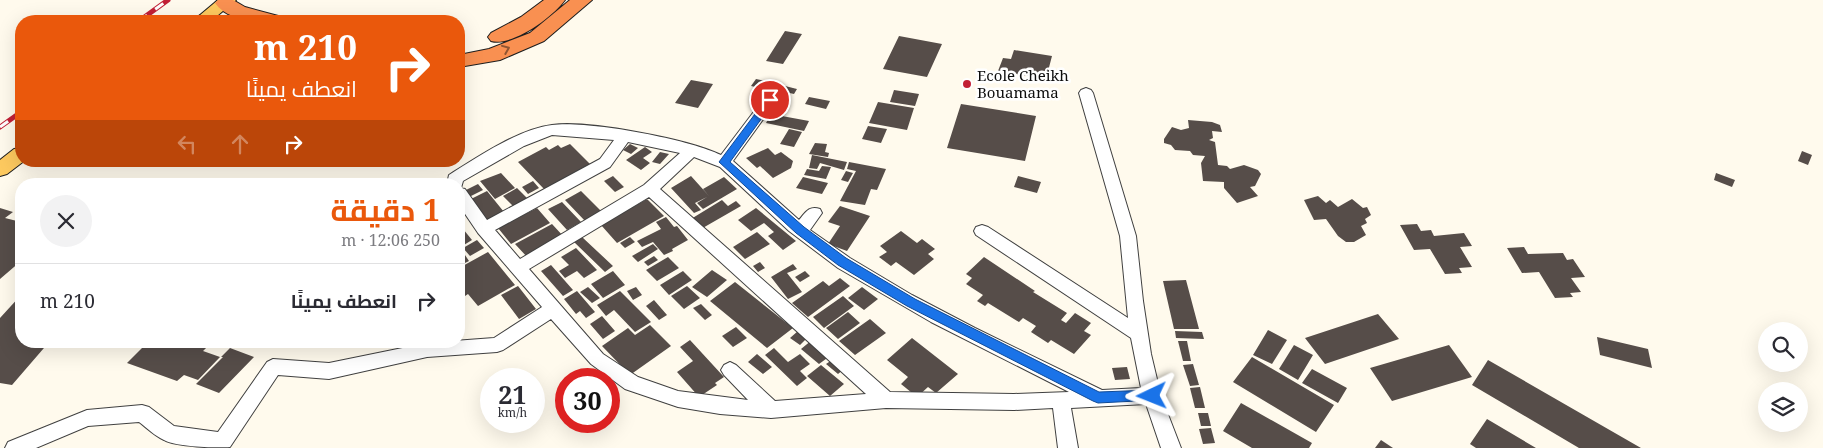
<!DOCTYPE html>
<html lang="ar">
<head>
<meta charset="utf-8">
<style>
  :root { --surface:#fff; --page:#f2f2f3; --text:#2b2b33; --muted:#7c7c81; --line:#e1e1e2; --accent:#ea580c }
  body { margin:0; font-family:"Noto Serif",Cairo,serif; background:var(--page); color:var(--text); direction:rtl; height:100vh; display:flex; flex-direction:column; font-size:19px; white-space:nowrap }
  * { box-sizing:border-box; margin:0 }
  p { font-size:16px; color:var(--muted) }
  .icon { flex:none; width:28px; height:28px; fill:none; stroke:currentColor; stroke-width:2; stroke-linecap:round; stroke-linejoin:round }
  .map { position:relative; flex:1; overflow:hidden; direction:ltr }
  .side { position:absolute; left:15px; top:178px; width:450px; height:170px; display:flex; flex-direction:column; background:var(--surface); border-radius:20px; box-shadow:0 5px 20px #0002; direction:rtl }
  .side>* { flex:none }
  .guide { position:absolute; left:15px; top:15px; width:450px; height:152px; border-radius:20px; box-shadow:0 5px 20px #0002; direction:rtl; background:#ea580c; color:#fff; overflow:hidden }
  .buttons { position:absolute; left:1758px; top:322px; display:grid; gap:10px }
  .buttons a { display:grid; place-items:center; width:50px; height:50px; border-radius:50%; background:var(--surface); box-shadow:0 5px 20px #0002; font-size:25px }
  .speed { position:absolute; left:480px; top:368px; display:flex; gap:10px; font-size:25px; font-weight:700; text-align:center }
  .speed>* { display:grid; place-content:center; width:65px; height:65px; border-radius:50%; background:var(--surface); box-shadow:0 5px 20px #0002; line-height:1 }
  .speed small { font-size:12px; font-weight:400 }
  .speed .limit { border:8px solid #d22; background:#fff; color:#111 }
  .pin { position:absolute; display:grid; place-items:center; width:42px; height:42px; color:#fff; margin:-21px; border:2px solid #fff; border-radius:50%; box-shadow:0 1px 5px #0007 }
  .me { position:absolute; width:55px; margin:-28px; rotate:268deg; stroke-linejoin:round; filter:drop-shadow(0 0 4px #0008) }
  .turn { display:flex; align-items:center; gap:18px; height:105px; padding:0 25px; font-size:22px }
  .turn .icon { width:65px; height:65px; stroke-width:2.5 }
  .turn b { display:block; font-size:35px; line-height:42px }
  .lanes { display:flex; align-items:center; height:48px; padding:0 25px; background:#0003; justify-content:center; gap:25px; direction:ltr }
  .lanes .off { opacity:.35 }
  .round { display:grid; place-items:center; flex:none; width:52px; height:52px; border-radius:26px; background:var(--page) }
  .summary { display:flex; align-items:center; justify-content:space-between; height:85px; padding:0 25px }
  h1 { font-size:30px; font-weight:700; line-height:38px; color:var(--accent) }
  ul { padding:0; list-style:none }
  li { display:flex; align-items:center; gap:15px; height:75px; padding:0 25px; border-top:1px solid var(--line) }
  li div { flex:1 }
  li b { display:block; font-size:19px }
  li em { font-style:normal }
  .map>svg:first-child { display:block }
</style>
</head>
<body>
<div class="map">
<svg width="1823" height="448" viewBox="0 0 1823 448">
  <rect width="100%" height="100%" fill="#fffaed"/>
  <!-- building -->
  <path fill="#564d49" d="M785,31l17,3 -19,30 -17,-3z
    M899,36l43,8 -15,33 -44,-8z
    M1014,50l38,6 -6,23 -48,-8 5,-13 8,1z
    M756,79l18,4 -5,7 -18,-4z
    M691,80l22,4 -15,24 -23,-5z
    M785,86l12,3 -3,5 -13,-3z
    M894,90l25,4 -4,12 -25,-4z
    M809,97l21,4 -4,8 -21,-5z
    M878,102l36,6 -7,22 -38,-7z
    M961,104l75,12 -11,45 -78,-13z
    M771,107l15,2 -1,6 -16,-2z
    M771,114l38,7 -5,10 -38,-8z
    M1188,120l24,2 8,3 2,7 -10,-1 1,7 -4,2 6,2 3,23 9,1 3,3 14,-4 14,5 3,4 -6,12 -5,1 8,9 -21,7 -13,-15v-6l-21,-1 -2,-18 4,-7 -12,-1 -3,-4 -15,-1 -4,-5 -7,-2v-4l8,-12 9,3 8,-2z
    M868,126l19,3 -6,14 -19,-4z
    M789,129l13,3 -8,15 -14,-3z
    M815,143l12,1 -2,8 4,1 -1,4 -19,-3z
    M570,144l20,20 -46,25 -26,-27 28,-15 3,3 9,-5 3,3z
    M630,144l8,4 -7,6 -8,-4z
    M645,147l7,5 -9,6 7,5 -9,7 -15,-10z
    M768,148l7,7 6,-3 12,9 -2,7 -18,10 -13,-12 -3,2 -11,-10z
    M1802,151l10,4 -4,10 -10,-4z
    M660,152l9,2 -9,10 -8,-2z
    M812,155l35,7 -3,8 -24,-7 -3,6 -8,-1z
    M849,162l37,7 -9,21 -6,-1 -6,16 -25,-4 16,-30 -9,-2z
    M822,166l9,1 -5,12 -22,-4 3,-6 12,2z
    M846,171l7,2 -5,9 -7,-2z
    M501,173l14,15 -20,11 -15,-18z
    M1716,173l19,7 -3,7 -18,-7z
    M613,176l11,11 -9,5 -11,-11z
    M691,176l18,20 -6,-7 21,-12 13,12 -34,20 -6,-6 10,-6 -12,6 6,7 -7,3 -23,-25z
    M1018,176l23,6 -4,11 -23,-6z
    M803,177l25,6 -6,11 -26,-6z
    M533,181l6,7 -11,6 -6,-7z
    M478,184l5,6 -16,8 -5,-6z
    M517,188l10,10 -14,8 -10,-10z
    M487,191l17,21 -19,9 -16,-21z
    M581,191l21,21 -16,10 -21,-22z
    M1318,196l8,7 4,-3 8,7 14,-8 11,9 4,-1 4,8 -6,4 2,4 -6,3 5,9 -12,7h-8l-8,-6 -12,-17 -12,1 -10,-20z
    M647,199l17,17 -47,27 -16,-18z
    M722,200l6,6 8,-5 5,5 -40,23 -10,-10z
    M562,202l19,20 -14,8 -19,-21z
    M840,206l30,10 -23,35 -19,-7 12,-18 -12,-4z
    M0,208l13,4 -8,6 12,3 4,-3v43l-21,18z
    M537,208l13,15 -39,21 -13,-16z
    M756,208l40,33 -13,9 -15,-14 6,-4 -10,-9 -13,8 -13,-11z
    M666,217l8,10 3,-1 11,14 -16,9 1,2 -9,4 -11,-13 -11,5 -5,-6 24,-12 -5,-7z
    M459,224l13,16 -13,8z
    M552,224l12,13 -36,21 -13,-14z
    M1417,224l4,7 10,-1 3,6 30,-3 8,13 -12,1 12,20 -13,1 3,5 -17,1 -15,-25 -16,1 -14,-25z
    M901,231l16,12 5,-4 13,10 -7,5 6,5 -20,16 -18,-13 -5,4 -12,-9 8,-5 -7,-6z
    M757,232l13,12 -25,15 -12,-12z
    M582,237l31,29 -8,6 -31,-30z
    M630,237l5,5 -10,6 -5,-5z
    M477,240l7,8 -14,8 -7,-8z
    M653,244l5,5 -20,13 -6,-6z
    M1524,247l4,7 35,-1 4,7 6,-1 12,18 -14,1 10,14 -11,1 3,4 -18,1 -16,-26 -17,1 -15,-25z
    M576,248l21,22 -13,8 -7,-7 -12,7 -6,-7 10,-6 -8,-8z
    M461,249l8,12 -10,5v-15z
    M488,252l27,33 -37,21 -10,-12 -9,6v-32z
    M654,256l4,4 -10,6 -4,-4z
    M668,257l11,11 -22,13 -11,-11z
    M984,257l51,34 -2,1 34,21 -6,7 5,3 9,-10 16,10 -7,8 7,4 -17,19 -23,-14 -3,3 -17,-11 5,-6 -13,-8 -4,4 -31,-19 -3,3 -8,-5 6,-6 -17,-11 6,-6 -6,-4z
    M760,262l5,6 -7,4 -5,-6z
    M793,264l4,5 -10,4 15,19 -14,7 -17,-22z
    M551,265l22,25 -10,6 -22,-25z
    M712,270l15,10 -20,17 -15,-10z
    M613,271l12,14 -22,13 -12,-14z
    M683,271l9,9 -23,15 -9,-10z
    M805,271l5,5 -10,6 -5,-5z
    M840,278l10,8 -42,31 -16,-14 31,-22 6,5z
    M1186,280l13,49h-25l-11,-48z
    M735,282l58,46 -26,20 -57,-47z
    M518,286l18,23 -17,10 -18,-24z
    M687,286l13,12 -16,11 -13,-13z
    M588,287l12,11 -8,5 -12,-11z
    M636,287l6,8 -9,5 -6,-9z
    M862,287l16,12 -14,11 -16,-12z
    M577,291l18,21 -9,6 -6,-7 -4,3 -12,-15z
    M620,291l31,31 -16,10 -21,-22 -8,6 -9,-11z
    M21,295v46h29l-38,44 -12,-2v-65z
    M843,296l11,10 -30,22 -11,-11z
    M654,300l13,15 -8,5 -13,-14z
    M701,304l11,11 -7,5 -12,-12z
    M848,312l12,11 -22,16 -12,-11z
    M1378,314l21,25 -74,25 -20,-26z
    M602,316l13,15 -12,8 -13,-15z
    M870,319l16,14 -31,22 -16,-14z
    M650,325l21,21 -41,29 -28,-29 26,-18 7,7z
    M736,327l11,11 -14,9 -11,-11z
    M1268,330l19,10 -15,24 -19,-9z
    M798,331l9,7 -7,7 -10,-7z
    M1175,331l27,1 2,7 -28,-1z
    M1597,337l51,12 4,19 -52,-13z
    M912,338l46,36 -22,19 -8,-6 -11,10 -16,-13 7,-7 -21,-17z
    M690,340l34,37 -9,6 2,2 -18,12 -22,-25 16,-11 -13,-14z
    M812,340l18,16 -11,8 -18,-15z
    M149,341h64l-10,10 17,6 -22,23 -14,-5 -7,6 -50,-18z
    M1178,341h9l4,20h-8z
    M1294,345l19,10 -15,25 -19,-11z
    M1449,345l23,32 -80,24 -22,-33z
    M230,348l24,9 -35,36 -23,-9 27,-27h-2z
    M774,348l14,14 12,-8 10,10 -10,7 7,7 -10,8 -32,-31z
    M757,354l15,13 -9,7 -15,-12z
    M1252,357l82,48 -18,27 -83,-50z
    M832,360l12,9 -6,5 -12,-10z
    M1488,360l153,88h-62l-107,-63z
    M1193,364l6,21 -9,1 -7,-21z
    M821,365l23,19 -14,12 -23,-20z
    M1127,367l3,12 -15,1 -3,-12z
    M1312,369l35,19 -9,15 -36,-20z
    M1200,387l5,21h-10l-5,-20z
    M1241,403l71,40 -3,5h-57l-29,-17z
    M1198,413h10l3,13h-10z
    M1487,419l49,29h-60l-6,-4z
    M1211,428l4,15 -12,1 -4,-15z
    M1381,440l12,8h-18z"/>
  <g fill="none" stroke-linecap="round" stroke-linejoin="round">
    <!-- minor casing -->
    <g stroke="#404040" stroke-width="2">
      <path id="minor" d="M1086,88l5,2 2,3 43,143 7,65 8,53 10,42 20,52h-20l-15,-44 -75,4 7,40h-20l-5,-40 -39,2 -128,-2 -115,10 -51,-4 -42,-7 -53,-18 -34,-25 -40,-45 -48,31 -6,2 -70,5 -98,22 -51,-4 -48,72c-13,1 -54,0 -66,-7 -9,-4 -17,-12 -25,-18l-51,4 -52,22h-31l3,-6 79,-32 55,-5 7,2 25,19 44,6 49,-70 6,-3 56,4 98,-20 67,-5 48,-31 -64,-74 -19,-28v-21h-12l2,-9c28,-18 70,-46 103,-50 35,-5 137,14 169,30l44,-58h10l2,3 -44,61 66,59c6,-7 10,-15 21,-11l2,4 -12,17 40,28 62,37 63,33 127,62 39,-2 -10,-50 -155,-103 -2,-4 2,-4 6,-2 6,2 140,91 -8,-82 -41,-143 2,-3zM552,135l62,5 -14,19 -113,61 -22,-31 -4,-1 2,-7 61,-35zM628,142l52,11 -36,32 -124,74 -25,-29 115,-63zM694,157l26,10 69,64 49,37 93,54 138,70 -55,2 -124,-2 -230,-203zM649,197l217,197 -91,7 -39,-36 -6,-3 -6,3 -3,5 3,5 24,25 -70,-9 -40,-14 -35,-23 -74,-85z"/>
    </g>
    <!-- major casing -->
    <g stroke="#1e1e1e" stroke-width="2">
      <path id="major" d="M218,0h18l-25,21h-18z
        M21,148v13h3l-17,13 -7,2v-16l14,-11z"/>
    </g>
    <!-- highway casing -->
    <g stroke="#1e1e1e" stroke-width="2">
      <path id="highway" d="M218,0h15l12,7 37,10 3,4c-22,1 -56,2 -70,-18z
        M544,0h21c-12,17 -53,47 -74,41l-3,-4 3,-4 30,-16z
        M570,0h22l-48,41 -44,19 -41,7v-12l30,-6 41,-16z
        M202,15l10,2 3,4h-23l3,-4z"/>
    </g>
    <!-- minor -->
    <use href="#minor" fill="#fff" fill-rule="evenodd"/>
    <!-- major -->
    <use href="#major" fill="#fdc95f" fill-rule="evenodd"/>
    <!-- highway -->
    <use href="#highway" fill="#f99051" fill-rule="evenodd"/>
    <!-- rail casing -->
    <g stroke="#c22036" stroke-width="5">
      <path id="rail" d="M139,21l29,-21
        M0,127l21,-15"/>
    </g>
    <!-- rail -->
    <use href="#rail" stroke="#fff" stroke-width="3" stroke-dasharray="10" stroke-linecap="butt"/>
  </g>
  <!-- one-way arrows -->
  <defs><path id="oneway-chevron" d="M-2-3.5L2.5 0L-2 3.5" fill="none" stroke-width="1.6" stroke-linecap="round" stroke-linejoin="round" transform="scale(1.25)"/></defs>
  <use stroke="#8f5532" href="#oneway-chevron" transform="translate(506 49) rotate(-22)"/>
  <!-- route -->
  <path fill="#1a73e8" stroke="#114b97" d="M770,97l5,3 -45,62 74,65 42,31 69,41 184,93 53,-2 4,2 2,4 -2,4 -58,3 -5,-2 -186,-95 -69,-41 -42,-32 -77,-71 48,-64z"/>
  <!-- markers -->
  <circle fill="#c22036" stroke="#fff" stroke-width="2" cx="967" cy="84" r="5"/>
  <g text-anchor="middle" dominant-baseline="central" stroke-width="5" stroke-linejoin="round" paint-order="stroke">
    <!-- poi labels -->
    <g font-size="15" fill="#0d0d0d" stroke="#fff" text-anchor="start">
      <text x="977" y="75">Ecole Cheikh<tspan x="977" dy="17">Bouamama</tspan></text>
    </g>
  </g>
</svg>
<div class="buttons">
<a><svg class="icon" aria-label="search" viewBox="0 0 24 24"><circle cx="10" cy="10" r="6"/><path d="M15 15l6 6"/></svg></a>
<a><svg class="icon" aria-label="layers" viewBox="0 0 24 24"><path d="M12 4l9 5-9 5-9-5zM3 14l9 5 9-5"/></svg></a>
</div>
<div class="speed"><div>21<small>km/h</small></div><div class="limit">30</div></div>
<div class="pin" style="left:770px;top:100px;background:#d93025"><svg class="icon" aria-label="arrive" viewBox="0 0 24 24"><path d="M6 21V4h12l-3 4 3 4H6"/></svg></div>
<svg class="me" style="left:1152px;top:396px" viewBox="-20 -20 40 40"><path d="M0-17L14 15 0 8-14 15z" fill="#1a73e8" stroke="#fff" stroke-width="4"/></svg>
<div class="guide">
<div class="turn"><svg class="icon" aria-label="right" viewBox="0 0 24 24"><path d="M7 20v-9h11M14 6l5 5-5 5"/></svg><div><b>210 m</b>انعطف يمينًا</div></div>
<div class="lanes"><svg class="icon off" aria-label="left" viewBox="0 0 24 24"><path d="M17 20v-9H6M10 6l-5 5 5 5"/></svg><svg class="icon off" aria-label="ahead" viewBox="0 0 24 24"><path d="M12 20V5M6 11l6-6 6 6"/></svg><svg class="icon" aria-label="right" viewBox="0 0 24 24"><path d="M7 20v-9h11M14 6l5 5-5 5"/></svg></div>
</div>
<section class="side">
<div class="summary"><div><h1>1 دقيقة</h1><p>250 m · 12:06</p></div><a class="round"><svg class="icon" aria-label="close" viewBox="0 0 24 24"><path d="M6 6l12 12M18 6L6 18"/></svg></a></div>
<ul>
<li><svg class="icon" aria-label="right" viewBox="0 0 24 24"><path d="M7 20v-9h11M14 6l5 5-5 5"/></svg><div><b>انعطف يمينًا</b></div><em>210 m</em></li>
</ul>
</section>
</div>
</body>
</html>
